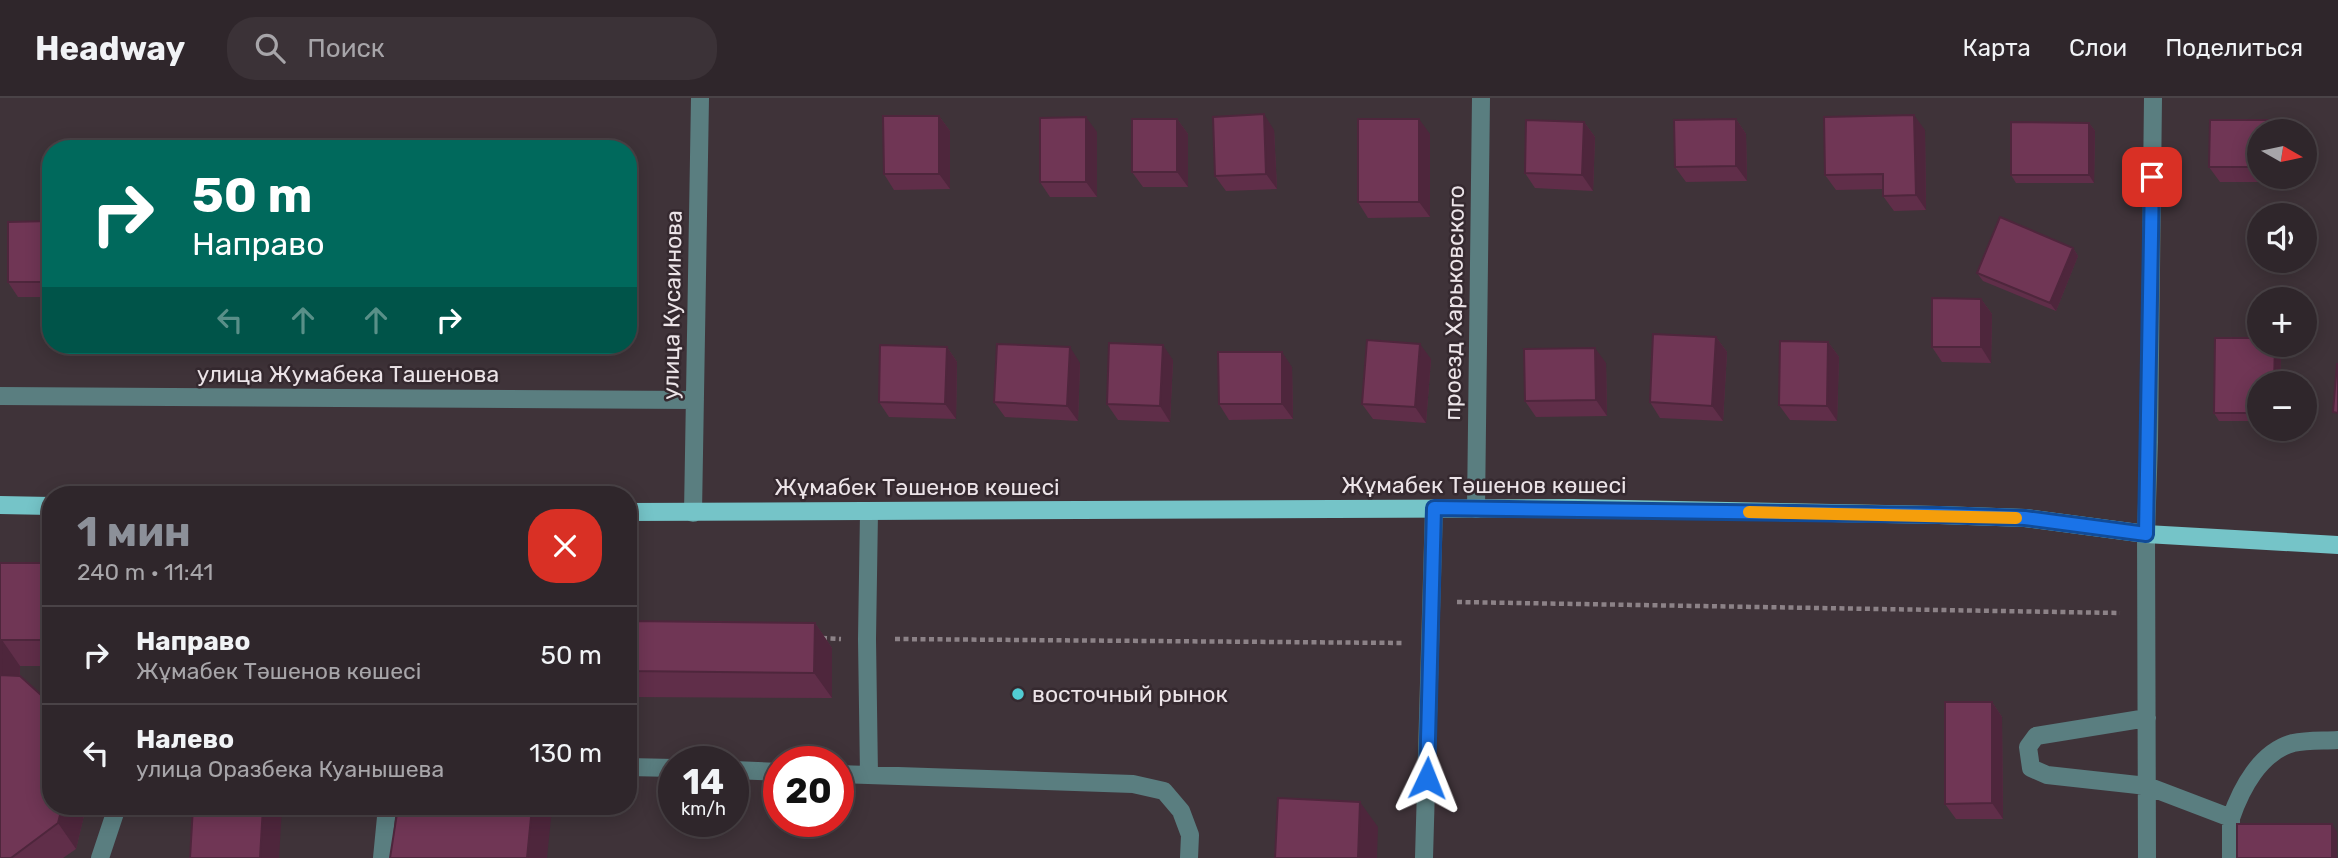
<!DOCTYPE html>
<html lang="ru">
<head>
<meta charset="utf-8">
<style>
  :root { --surface:#2f262b; --page:#3b3237; --text:#f1f3f6; --muted:#a7a5a9; --line:#4a4347; --accent:#8c9099 }
  body { margin:0; font-family:Rubik,sans-serif; background:var(--page); color:var(--text); height:100vh; display:flex; flex-direction:column; font-size:26px; white-space:nowrap }
  * { box-sizing:border-box; margin:0 }
  p { font-size:23px; color:var(--muted) }
  .icon { flex:none; width:38px; height:38px; fill:none; stroke:currentColor; stroke-width:2; stroke-linecap:round; stroke-linejoin:round }
  .map { position:relative; flex:1; overflow:hidden }
  .side { position:absolute; left:42px; top:388px; width:595px; height:329px; display:flex; flex-direction:column; background:var(--surface); border-radius:28px; box-shadow:0 4px 18px #0003,0 0 0 2px var(--line) }
  .side>* { flex:none }
  .top-card { position:absolute; left:42px; top:42px; width:595px; height:214px; border-radius:28px; box-shadow:0 4px 18px #0003,0 0 0 2px var(--line); background:#00695c; color:#fff; overflow:hidden }
  .needle { width:46px; rotate:99deg }
  .tools { position:absolute; left:2247px; top:21px; display:grid; gap:14px }
  .tools a { display:grid; place-items:center; width:70px; height:70px; border-radius:50%; background:var(--surface); box-shadow:0 4px 18px #0003,0 0 0 2px var(--line); font-size:35px }
  .speed { position:absolute; left:658px; top:648px; display:flex; gap:14px; font-size:35px; font-weight:700; text-align:center }
  .speed>* { display:grid; place-content:center; width:91px; height:91px; border-radius:50%; background:var(--surface); box-shadow:0 4px 18px #0003,0 0 0 2px var(--line); line-height:1 }
  .speed small { font-size:18px; font-weight:400 }
  .speed .limit { border:10px solid #d22; background:#fff; color:#111 }
  .pin { position:absolute; display:grid; place-items:center; width:60px; height:60px; color:#fff; margin:-30px; border-radius:14px; box-shadow:0 4px 10px #0006 }
  .me { position:absolute; width:77px; margin:-38px; rotate:2deg; stroke-linejoin:round; filter:drop-shadow(0 0 5px #0008) }
  .turn { display:flex; align-items:center; gap:24px; height:147px; padding:0 35px; font-size:32px }
  .turn .icon { width:91px; height:91px; stroke-width:2.5 }
  .turn b { display:block; font-size:49px; line-height:60px }
  .lanes { display:flex; align-items:center; height:66px; padding:0 35px; background:#0003; justify-content:center; gap:35px; direction:ltr }
  .lanes .off { opacity:.35 }
  .round { display:grid; place-items:center; flex:none; width:74px; height:74px; border-radius:28px; background:var(--page) }
  .summary { display:flex; align-items:center; justify-content:space-between; height:119px; padding:0 35px }
  h1 { font-size:42px; font-weight:700; line-height:52px; color:var(--accent) }
  ul { padding:0; list-style:none }
  li { display:flex; align-items:center; gap:21px; height:98px; padding:0 35px; border-top:2px solid var(--line) }
  li div { flex:1 }
  li b { display:block; font-size:26px }
  li em { font-style:normal }
  header { display:flex; align-items:center; gap:42px; box-sizing:border-box; height:98px; padding:0 35px; background:var(--surface); border-bottom:2px solid var(--line) }
  header strong { font-size:33px }
  nav { display:flex; gap:38px; margin-inline-start:auto; font-size:24px }
  .search { width:490px; height:63px; background:var(--page); display:flex; align-items:center; gap:18px; box-sizing:border-box; padding:0 24px; border-radius:28px; color:var(--muted); font-size:26px }
  .map>svg:first-child { display:block }
</style>
</head>
<body>
<header>
<strong>Headway</strong>
<div class="search"><svg class="icon" aria-label="search" viewBox="0 0 24 24"><circle cx="10" cy="10" r="6"/><path d="M15 15l6 6"/></svg>Поиск</div>
<nav><a>Карта</a><a>Слои</a><a>Поделиться</a></nav>
</header>
<div class="map">
<svg width="2338" height="760" viewBox="0 0 2338 760">
  <rect width="100%" height="100%" fill="#3f3339"/>
  <g fill="none" stroke-linecap="round" stroke-linejoin="round">
    <!-- path -->
    <path stroke="#8c8287" stroke-width="4.5" stroke-dasharray="5 3.5" stroke-linecap="butt" d="M1457,504l663,11
      M822,540l19,1
      M895,541l509,4"/>
    <!-- minor -->
    <path stroke="#5a7e80" stroke-width="18" d="M0,298l695,4
      M1476,411l5,-411
      M869,414l-2,127 2,136
      M693,415l7,-415
      M2147,620l-111,18 -8,11 3,21 16,7 100,11 84,32v40
      M628,669l46,1
      M733,672l46,2
      M838,676l295,10 31,7 17,20 9,24 -1,23
      M2231,720c10,-29 29,-66 62,-75 14,-3 31,-2 45,-3
      M100,760l17,-51
      M382,760l5,-51
      M1424,760l10,-350
      M2147,760l-1,-324 3,-92 4,-344"/>
    <!-- major -->
    <path stroke="#75c4c8" stroke-width="18" d="M0,407l51,1
      M628,414l945,-4 366,7 86,3 121,16 192,11"/>
  </g>
  <!-- wall -->
  <path fill="#602e49" d="M939,18l11,15v58l-56,1 -10,-16z
    M1177,21l11,15v53h-45l-11,-15z
    M1736,21l10,15 1,47 -61,1 -11,-15z
    M1584,24l11,15 -2,54 -58,-3 -10,-15z
    M2089,25l6,8 -1,52h-78l-5,-8z
    M1274,32l3,59 -51,2 -11,-15z
    M1925,32l1,80 -32,1 -11,-15v-7l-47,1 -11,-15z
    M2259,33v46h33v5h-72l-11,-15z
    M1097,34v65h-47l-10,-15z
    M1430,36v83l-62,1 -10,-16z
    M51,123v76h-33l-10,-15z
    M2073,150l5,8 -22,55 -73,-30 -6,-8z
    M1981,201l11,15 -1,49 -49,-1 -10,-15z
    M1716,239l11,15 -4,69 -63,-3 -10,-16z
    M1828,244l11,15 -2,64 -47,-1 -11,-15z
    M2259,247h21l1,2 -1,36h-21v38h-40l-5,-8z
    M947,249l10,15 -1,57 -67,-2 -10,-15z
    M1431,261l-5,64 -53,-4 -11,-15z
    M1173,262l-3,62 -52,-2 -11,-16z
    M1080,265l-2,58 -73,-4 -11,-15z
    M1606,265l1,53 -71,1 -11,-16z
    M1292,269l1,52 -64,1 -10,-16z
    M0,465h51v103h-31v10l31,131h35l-10,42 -13,9h-63z
    M628,523l187,2 17,25v50l-204,-1z
    M1992,604l10,15 1,102h-47l-11,-15z"/>
  <!-- shaded-wall -->
  <path fill="#4e263c" d="M1264,16l10,16 3,59 -11,-15z
    M1914,17l11,15 1,80 -10,-15z
    M939,18l11,15v58l-11,-15z
    M1086,19l11,15v65l-11,-15z
    M1177,21l11,15v53l-11,-15z
    M1419,21l11,15v83l-11,-15z
    M1736,21l10,15 1,47 -11,-15z
    M2282,22l8,11h-8z
    M1584,24l11,15 -2,54 -11,-16z
    M2089,25l6,8 -1,52 -5,-8z
    M2073,150l5,8 -22,55 -6,-8z
    M1981,201l11,15 -1,49 -10,-16z
    M1716,239l11,15 -4,69 -11,-15z
    M1828,244l11,15 -2,64 -10,-15z
    M1420,246l11,15 -5,64 -11,-16z
    M1163,247l10,15 -3,62 -10,-16z
    M2275,247h5l1,2 -1,36h-6z
    M947,249l10,15 -1,57 -11,-15z
    M1070,249l10,16 -2,58 -11,-15z
    M1595,250l11,15 1,53 -11,-16z
    M1282,254l10,15 1,52 -11,-15z
    M815,525l17,25v50l-18,-25z
    M2,542l18,26 -1,35 -18,-26z
    M1992,604l10,15 1,102 -11,-16z
    M1360,704l18,25 -1,31h-19z
    M62,709h24l-10,42 -18,-26z
    M263,709h19l-3,51h-19z
    M532,709l20,1 -5,50h-20z
    M2332,726l5,8v26h-5z"/>
  <!-- building -->
  <path fill="#703655" stroke="#4e263c" stroke-width="2" d="M1264,16l2,60 -51,2 -2,-59z
    M1914,17l2,80 -33,1v-22l-58,1 -1,-58z
    M883,18h56v58h-55z
    M1086,19v65h-46v-64z
    M1132,21h45v53h-45z
    M1358,21h61v83h-61z
    M1736,21v47l-61,1 -1,-47z
    M1526,22l58,2 -2,53 -57,-2z
    M2210,22h72v11h-23v36h-50z
    M2011,24l78,1v52h-78z
    M2000,119l73,31 -23,55 -73,-30z
    M51,123v61h-43v-60z
    M1932,200l49,1v48h-49z
    M1653,236l63,3 -4,69 -62,-4z
    M2215,240h44v7h16l-1,38h-15v30h-45z
    M1367,242l53,4 -5,63 -53,-3z
    M1780,243l48,1 -1,64 -48,-1z
    M1109,245l54,2 -3,61 -53,-2z
    M997,246l73,3 -3,59 -73,-4z
    M880,247l67,2 -2,57 -66,-2z
    M1595,250l1,52 -71,1 -1,-52z
    M1218,254h64v52h-63z
    M2337,266h1v49l-5,-1z
    M0,465h51v77h-49l-1,35 19,1 31,28v103h11l-4,16 -47,35h-11z
    M628,523l187,2 -1,50 -186,-2z
    M1945,604h47v101l-47,1z
    M1278,700l82,4 -2,56h-83z
    M193,709h70l-3,51h-70z
    M398,709h134l-5,51h-137z
    M2237,726h95v34h-95z"/>
  <g fill="none" stroke-linecap="round" stroke-linejoin="round">
    <!-- route casing -->
    <g stroke="#114b97" stroke-width="18">
      <path id="route" d="M1427,680l7,-270 505,7 86,3 121,16 6,-357"/>
    </g>
    <!-- route -->
    <use href="#route" stroke="#1a73e8" stroke-width="12"/>
    <!-- slow -->
    <path stroke="#f59e0b" stroke-width="12" d="M1749,414l267,6"/>
  </g>
  <!-- markers -->
  <circle fill="#51ccd3" stroke="#35292f" stroke-width="2.5" cx="1018" cy="596" r="7"/>
  <g text-anchor="middle" dominant-baseline="central" stroke-width="5" stroke-linejoin="round" paint-order="stroke">
    <!-- street labels -->
    <g font-size="23" fill="#ece4e8" stroke="#35292f">
      <text transform="translate(1454 205) rotate(-89)">проезд Харьковского</text>
      <text transform="translate(672 207) rotate(-89)">улица Кусаинова</text>
      <text x="348" y="276">улица Жумабека Ташенова</text>
      <text x="1484" y="387">Жұмабек Тәшенов көшесі</text>
      <text x="917" y="389">Жұмабек Тәшенов көшесі</text>
    </g>
    <!-- poi labels -->
    <g font-size="23" fill="#ece4e8" stroke="#35292f" text-anchor="start">
      <text x="1032" y="596">восточный рынок</text>
    </g>
  </g>
</svg>
<div class="tools">
<a><svg class="needle" viewBox="-14 -14 28 28"><path d="M0-13l5 13h-10z" fill="#e53935"/><path d="M0 13l5-13h-10z" fill="#a7a5a9"/></svg></a>
<a><svg class="icon" aria-label="sound" viewBox="0 0 24 24"><path d="M4 9h4l5-4v14l-5-4H4zM17 9q2 3 0 6"/></svg></a>
<a>+</a>
<a>−</a>
</div>
<div class="speed"><div>14<small>km/h</small></div><div class="limit">20</div></div>
<div class="pin" style="left:2152px;top:79px;background:#d93025"><svg class="icon" aria-label="arrive" viewBox="0 0 24 24"><path d="M6 21V4h12l-3 4 3 4H6"/></svg></div>
<svg class="me" style="left:1427px;top:680px" viewBox="-20 -20 40 40"><path d="M0-17L14 15 0 8-14 15z" fill="#1a73e8" stroke="#fff" stroke-width="4"/></svg>
<div class="top-card">
<div class="turn"><svg class="icon" aria-label="right" viewBox="0 0 24 24"><path d="M7 20v-9h11M14 6l5 5-5 5"/></svg><div><b>50 m</b>Направо</div></div>
<div class="lanes"><svg class="icon off" aria-label="left" viewBox="0 0 24 24"><path d="M17 20v-9H6M10 6l-5 5 5 5"/></svg><svg class="icon off" aria-label="ahead" viewBox="0 0 24 24"><path d="M12 20V5M6 11l6-6 6 6"/></svg><svg class="icon off" aria-label="ahead" viewBox="0 0 24 24"><path d="M12 20V5M6 11l6-6 6 6"/></svg><svg class="icon" aria-label="right" viewBox="0 0 24 24"><path d="M7 20v-9h11M14 6l5 5-5 5"/></svg></div>
</div>
<section class="side">
<div class="summary"><div><h1>1 мин</h1><p>240 m · 11:41</p></div><a class="round" style="background:#d93025;color:#fff"><svg class="icon" aria-label="close" viewBox="0 0 24 24"><path d="M6 6l12 12M18 6L6 18"/></svg></a></div>
<ul>
<li><svg class="icon" aria-label="right" viewBox="0 0 24 24"><path d="M7 20v-9h11M14 6l5 5-5 5"/></svg><div><b>Направо</b><p>Жұмабек Тәшенов көшесі</p></div><em>50 m</em></li>
<li><svg class="icon" aria-label="left" viewBox="0 0 24 24"><path d="M17 20v-9H6M10 6l-5 5 5 5"/></svg><div><b>Налево</b><p>улица Оразбека Куанышева</p></div><em>130 m</em></li>
</ul>
</section>
</div>
</body>
</html>
